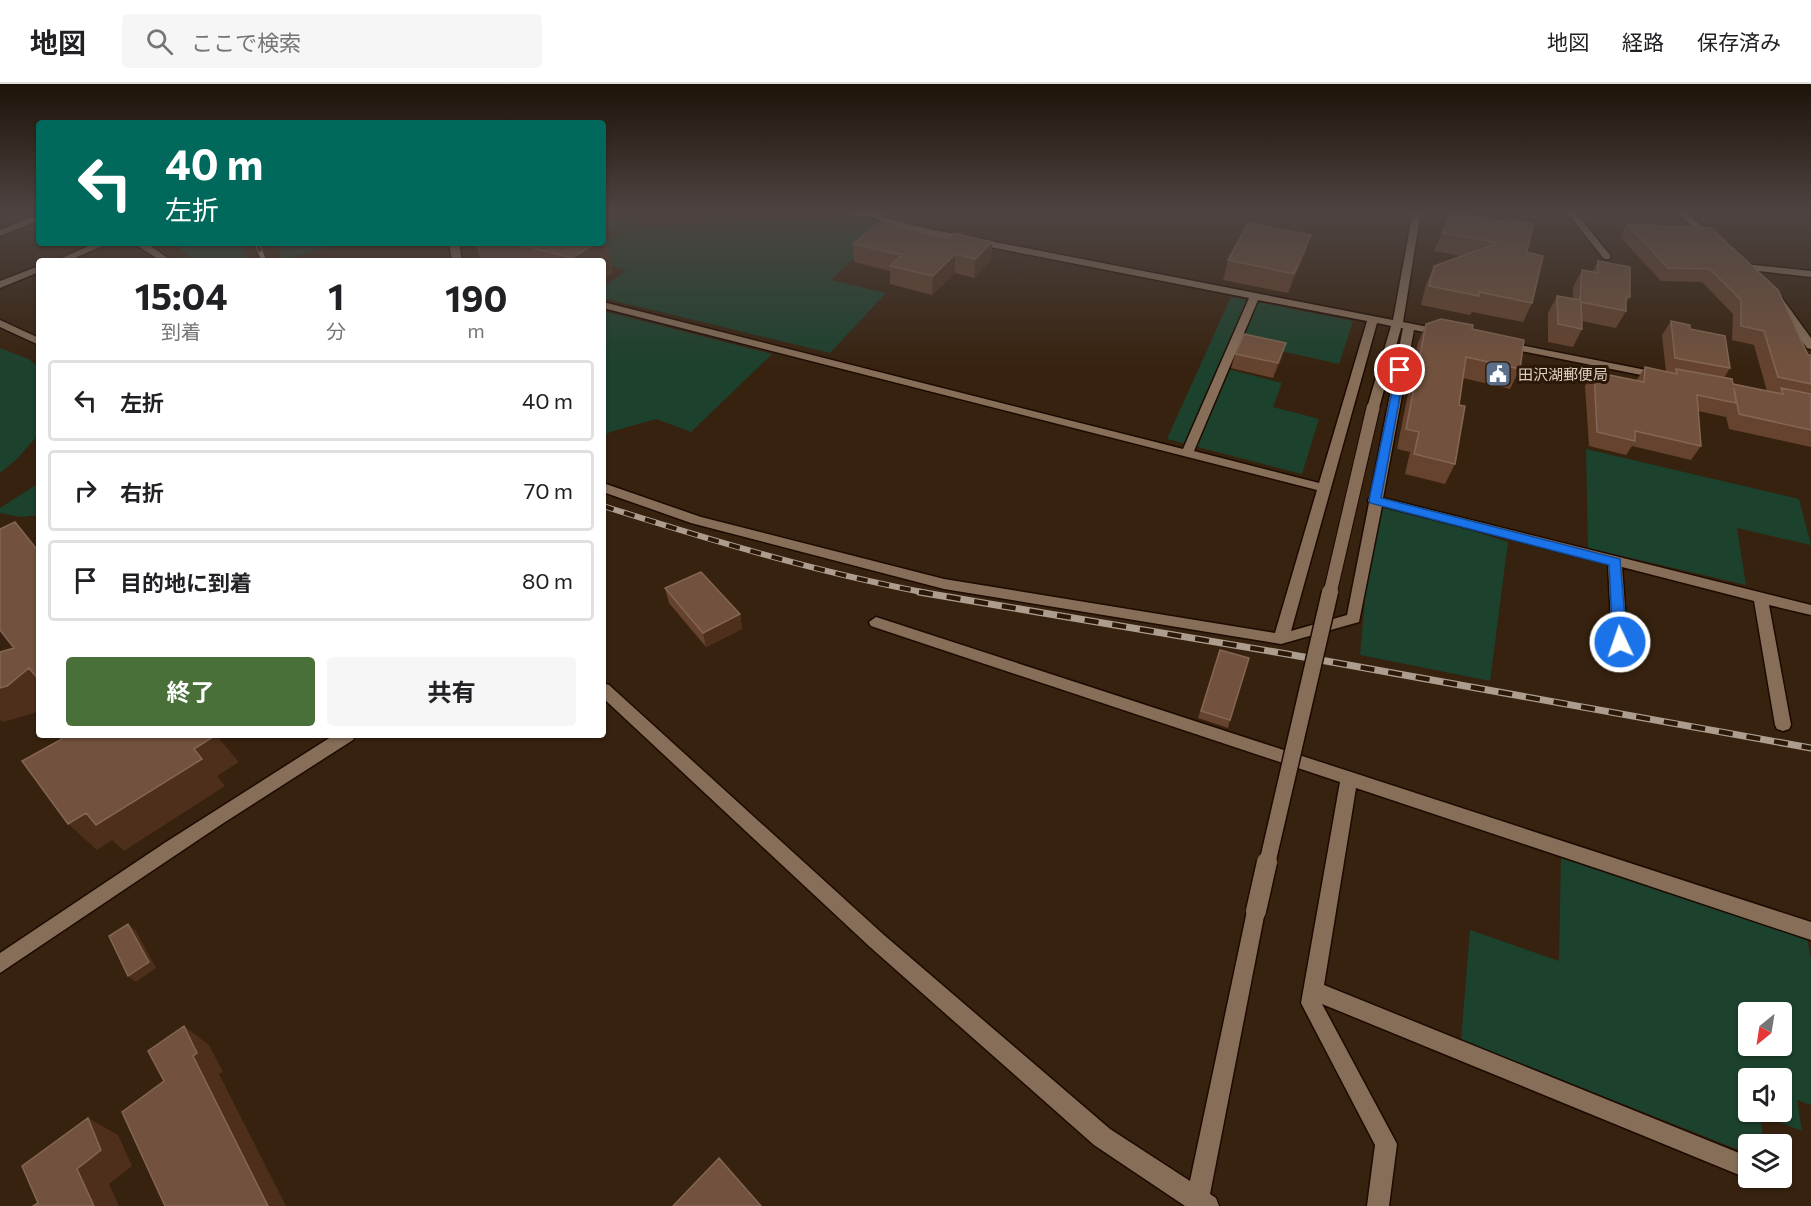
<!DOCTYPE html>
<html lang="ja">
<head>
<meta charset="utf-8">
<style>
  :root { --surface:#fff; --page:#f6f6f6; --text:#202124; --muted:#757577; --line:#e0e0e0; --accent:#4a7039 }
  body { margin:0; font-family:Commissioner,"Noto Sans JP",sans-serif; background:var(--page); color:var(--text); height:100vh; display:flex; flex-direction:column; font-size:22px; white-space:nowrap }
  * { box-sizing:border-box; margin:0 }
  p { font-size:20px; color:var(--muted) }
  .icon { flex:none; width:33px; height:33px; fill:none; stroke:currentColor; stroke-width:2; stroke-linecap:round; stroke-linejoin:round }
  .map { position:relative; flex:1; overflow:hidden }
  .panel { position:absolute; left:36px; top:174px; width:570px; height:480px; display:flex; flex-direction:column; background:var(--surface); border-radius:6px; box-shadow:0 2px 4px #0004 }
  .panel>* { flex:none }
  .top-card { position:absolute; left:36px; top:36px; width:570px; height:126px; border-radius:6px; box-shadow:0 2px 4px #0004; background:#00695c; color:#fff; overflow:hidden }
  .needle { width:39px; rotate:210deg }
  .buttons { position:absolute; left:1738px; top:918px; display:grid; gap:12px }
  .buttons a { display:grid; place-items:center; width:54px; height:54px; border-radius:6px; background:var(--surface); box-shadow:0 2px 4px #0004; font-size:30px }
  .pin { position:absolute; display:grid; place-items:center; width:51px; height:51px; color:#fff; margin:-26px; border:3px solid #fff; border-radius:50%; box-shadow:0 2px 6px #0007 }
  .me { position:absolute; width:66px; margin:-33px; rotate:357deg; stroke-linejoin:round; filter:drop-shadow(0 0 4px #0008) }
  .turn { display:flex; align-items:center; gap:21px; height:126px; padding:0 30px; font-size:27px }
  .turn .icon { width:78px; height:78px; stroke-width:2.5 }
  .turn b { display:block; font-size:42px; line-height:51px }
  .eta { display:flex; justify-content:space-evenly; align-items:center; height:102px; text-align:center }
  .eta b { font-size:36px; font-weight:700; line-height:42px }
  .action { display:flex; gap:12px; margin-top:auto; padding:12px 30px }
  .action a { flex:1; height:69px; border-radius:6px; background:var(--accent); color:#fff; font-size:24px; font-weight:700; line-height:69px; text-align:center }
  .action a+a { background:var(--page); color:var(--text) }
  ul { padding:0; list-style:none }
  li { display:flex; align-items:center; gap:18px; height:81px; margin:0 12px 9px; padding:0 18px; border:3px solid var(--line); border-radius:6px }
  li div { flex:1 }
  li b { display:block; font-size:22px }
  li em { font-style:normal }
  header { display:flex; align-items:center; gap:36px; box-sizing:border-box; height:84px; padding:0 30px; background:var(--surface); border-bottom:2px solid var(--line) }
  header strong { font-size:28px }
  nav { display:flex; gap:33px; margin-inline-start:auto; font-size:21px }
  .search { width:420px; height:54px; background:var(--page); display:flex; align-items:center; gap:15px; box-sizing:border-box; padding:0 21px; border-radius:6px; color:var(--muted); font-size:22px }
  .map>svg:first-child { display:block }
</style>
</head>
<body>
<header>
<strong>地図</strong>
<div class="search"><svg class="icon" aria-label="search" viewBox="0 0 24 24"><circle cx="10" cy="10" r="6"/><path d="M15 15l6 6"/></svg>ここで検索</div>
<nav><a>地図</a><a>経路</a><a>保存済み</a></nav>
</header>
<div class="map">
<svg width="1811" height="1122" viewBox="0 0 1811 1122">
  <rect width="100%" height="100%" fill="#37220f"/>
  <!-- green -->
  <path fill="#1c412d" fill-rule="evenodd" d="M603,131l46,11 202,-10 35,12 -55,52 55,13 -56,60 -227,-55v-10l23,-18 -23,-6v-3l-23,-4 41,-24 -18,-5z
    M172,159h69l9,18h-55z
    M276,159h66l-60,17z
    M1231,213l122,24 -14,43 -103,-23 -12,27 58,15 -9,24 46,12 -17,55 -135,-35z
    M603,227l169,43 -81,78 -35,-13 -46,13 -7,5z
    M0,264l29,11 10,9v66l-23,26 -16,13z
    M1586,365l213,50 12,46 -74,-17 9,57 -158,-37z
    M39,399v32l-18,2 -21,-4v-5z
    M1374,416l134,42 -18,139 -130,-26z
    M1561,771l246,82 4,23v145l-14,-5 5,31 -42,-16 4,29h-15v10l-288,-114 9,-110 89,31zM1749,928h33v34h-33zM1749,994h33v34h-33z"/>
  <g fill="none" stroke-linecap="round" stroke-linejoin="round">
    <!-- minor casing -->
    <g stroke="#1d0a00" stroke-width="3">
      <path id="minor" d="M841,127h37l11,8 40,10 464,91 20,-109h8l-18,111 40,8 5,3 -5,3 -29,-6 -31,168 428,107v10l-42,-10 22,120 -2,4 -6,2 -6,-2 -2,-4 -21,-124 -132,-34 7,94 -3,4h-10l-3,-4 -5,-97 -226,-58 -23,116 -78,22 -337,-55 -253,-66 -88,-31v-9l98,34 243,62 331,54 42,-143 -714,-182v-6l580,147 66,-151 -320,-63 -46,-12 -7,-5 -31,-4zM1258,216l109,21 -48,162 -125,-32zM1377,239l14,3 -24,82 6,3 6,-3 22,-80h2l-33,169 -2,3 1,3 -22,112 -56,16z
        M1566,127h8l36,44v4h-6z
        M1675,127h9l33,28v4h-6z
        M34,132l3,1v4l-37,15v-6z
        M96,159h13l-41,18h-13z
        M137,159h9l26,18h-11l-23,-15z
        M449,159h10l3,18h-10z
        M1744,180l67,7v6l-70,-8v-4z
        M39,182v6l-39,16v-7z
        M1778,213l4,1 29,40v11l-4,-1 -34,-48z
        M0,236l39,18v7l-39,-18z
        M1505,258l156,31 6,3 -6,3 -160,-32 -1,-2z
        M876,533l935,305v18l-455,-152 -32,197 425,172v21h4l-4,1 -427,-175 75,140 -8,62h-22l8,-61 -74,-142 39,-221 -469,-156 -2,-4z
        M603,599l6,2 275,250 226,194 80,52 57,-270 2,-6 7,-3 7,3 2,6 -55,283 6,4 3,8h-34l-91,-61 -224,-198 -267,-249z
        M334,651h21l-2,5 -131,84 -222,149v-20l166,-111z"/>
    </g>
    <!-- minor -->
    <use href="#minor" fill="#876e59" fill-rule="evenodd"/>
    <!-- rail-far2 casing -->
    <g stroke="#ad9d8f" stroke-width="4.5">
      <path id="rail-far2" d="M257,159l7,18"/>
    </g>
    <!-- rail-far1 casing -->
    <g stroke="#ad9d8f" stroke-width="6">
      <path id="rail-far1" d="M603,422c107,34 213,66 324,87"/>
    </g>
    <!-- rail casing -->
    <g stroke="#ad9d8f" stroke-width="7">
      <path id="rail" d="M919,508l368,62 524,94"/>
    </g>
    <!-- rail-far2 -->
    <use href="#rail-far2" stroke="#2c1806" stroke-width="3" stroke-dasharray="9" stroke-linecap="butt"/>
    <!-- rail-far1 -->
    <use href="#rail-far1" stroke="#2c1806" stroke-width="4" stroke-dasharray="11" stroke-linecap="butt"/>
    <!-- rail -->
    <use href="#rail" stroke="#2c1806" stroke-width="4.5" stroke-dasharray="14" stroke-linecap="butt"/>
    <!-- minor-bridge-far2 casing -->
    <g stroke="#1d0a00" stroke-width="15" stroke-linecap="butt">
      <path id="minor-bridge-far2" d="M1330,509l43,-185"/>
    </g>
    <!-- minor-bridge-far1 casing -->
    <g stroke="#1d0a00" stroke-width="19" stroke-linecap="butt">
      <path id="minor-bridge-far1" d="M1267,780l63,-272"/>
    </g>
    <!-- minor-bridge casing -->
    <g stroke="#1d0a00" stroke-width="23" stroke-linecap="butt">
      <path id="minor-bridge" d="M1256,827l11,-49"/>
    </g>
    <!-- minor-bridge-far2 -->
    <use href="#minor-bridge-far2" stroke="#876e59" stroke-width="13"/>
    <!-- minor-bridge-far1 -->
    <use href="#minor-bridge-far1" stroke="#876e59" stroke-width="16"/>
    <!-- minor-bridge -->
    <use href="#minor-bridge" stroke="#876e59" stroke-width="20"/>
  </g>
  <!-- wall -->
  <path fill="#65432e" d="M1451,129l76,39 5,51 -9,19 -51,-10 -2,3 -49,-10 5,-20 8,-19 27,-10 -27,-5z
    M1627,140l84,4 97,127h3v92l-82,-18 -3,-13v1l-28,-6 3,35 -10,14 -59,-14 -6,9 -37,-9 -4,-60 9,-14 42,9 9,-14 21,5 -4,-37 9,-14 19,8 40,39 -6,10 9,6 34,7 -13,-46 -22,-5 1,-26 -31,-32 -41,-1 -41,-44z
    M605,153l8,36 -10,-12h-122l-6,-18h128z
    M948,155l44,3 -1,18 -17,18 -19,-5 -23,22 -42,-11v-13l-36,-9 -1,-18z
    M1305,170l-17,39 -65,-13 5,-20z
    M1598,177l32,36 -4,6v8l-10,17 -34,-7v8l-9,18 -25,-5v-29l9,-17 16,3v-12l9,-17 10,2z
    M1426,240l46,5 48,40 -10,20 -47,-11 -4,27 -4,59 -10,20 -40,-10 5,-22 -13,-3 21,-106z
    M1235,270l47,3 -9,21 -42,-10z
    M665,504l75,26 2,15 -36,18 -37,-44z
    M1220,566l10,70 -2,8 -30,-10z"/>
  <!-- shaded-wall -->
  <path fill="#4d2f1b" d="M1311,151l-6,19 -17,39 6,-19z
    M605,153l8,36 -10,7v-19h-31v-3l24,-15h7v-5z
    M992,158l-1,18 -17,18 1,-19z
    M955,170v19l-23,22 1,-19z
    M1286,259l-4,14 -9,21 5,-15z
    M740,530l2,15 -36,18 -3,-14z
    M29,584l10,10v31l-5,4 -31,9 -3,-3v-31z
    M216,651l23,27 -22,14 8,10 -101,65 -12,-11 -15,10 -29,-26z
    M128,840l8,7 20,37 -20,14 -8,-6z
    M184,942l25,19 14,27 -4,2 67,132h-18l-75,-150z
    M88,1034l30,17 14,31 -23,18 10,22h-25l-17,-37z"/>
  <!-- building -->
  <path fill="#72523e" stroke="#836653" stroke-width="1.5" d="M1451,129l55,9 1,-2 26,4 -6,28 16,4 -11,47 -53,-11v4l-50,-10 5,-20 64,-23 -56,-10z
    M878,139l70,16 6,-6 38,9 -17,17 -20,-5 -22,22 -43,-10 12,-11 -49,-11z
    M1248,139l63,12 -17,39 -66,-14z
    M1627,140l84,4 67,62 30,65h3v29l-33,-7 -14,-46 -23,-5v-26l-31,-31 -42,-1z
    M514,159h82l-24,15z
    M1598,177l32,6v30l-4,-1v15l-45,-9 1,27 -24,-5 -1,-28 23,4 2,-30 16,3z
    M1441,235l32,6 -1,4 52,11 -4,29 -54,-12 -7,48 6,1 -10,58 -41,-10 5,-22 -13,-3 20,-105z
    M1671,237l19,4v4l35,7 5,32 -55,-10z
    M1244,250l42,9 -8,20 -43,-9z
    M1645,283l32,7 -1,-5 56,10 1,5 50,10 -2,-6 30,6v36l-72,-16 -5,-26 2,15 -39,-8 4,51 -66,-15v10l-38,-9 -3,-60 50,10z
    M15,438l24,30v128l-10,-12 -22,18 -7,2v-36l14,-4 -14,-18v-101z
    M701,488l39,42 -37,19 -38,-45z
    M1220,566l29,8 -19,62 -29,-9z
    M59,651h157l-22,14 8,10 -106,66 -10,-12 -18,11 -46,-63 40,-22z
    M128,840l21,38 -21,14 -19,-40z
    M184,942l13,27 -4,3 75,150h-103l-43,-94 42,-31 -16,-30z
    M88,1034l13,32 -24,19 17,37h-61l5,-3 -16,-37z
    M719,1074l42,48h-88z"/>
  <!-- sky -->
  <linearGradient id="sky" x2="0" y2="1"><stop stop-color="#1e1308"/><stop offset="0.45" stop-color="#4d4442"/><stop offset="1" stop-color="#4d4442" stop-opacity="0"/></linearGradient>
  <rect width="1811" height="284" fill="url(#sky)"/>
  <!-- route -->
  <path fill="#1a73e8" stroke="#114b97" stroke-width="1.5" d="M1397,284l8,2 -24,128 239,61 7,83 -2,3h-10l-2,-3 -4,-77 -239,-62 -1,-3z"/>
  <!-- icons -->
  <defs>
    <g id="civic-square" transform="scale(1.35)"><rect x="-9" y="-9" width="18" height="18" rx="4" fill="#5c6f8a" stroke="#2c1806"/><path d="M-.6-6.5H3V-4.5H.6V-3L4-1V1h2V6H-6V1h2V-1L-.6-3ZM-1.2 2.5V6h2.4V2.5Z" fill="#fff"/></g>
  </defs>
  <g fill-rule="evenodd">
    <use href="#civic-square" x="1498" y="290"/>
  </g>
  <g text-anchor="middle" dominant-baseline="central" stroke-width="6" stroke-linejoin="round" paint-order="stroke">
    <!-- far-poi labels -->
    <g font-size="15" fill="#ded0c4" stroke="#2c1806" text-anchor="start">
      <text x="1518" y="290">田沢湖郵便局</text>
    </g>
  </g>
</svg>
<div class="buttons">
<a><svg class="needle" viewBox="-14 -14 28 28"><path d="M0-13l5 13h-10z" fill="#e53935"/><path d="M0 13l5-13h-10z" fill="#757577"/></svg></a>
<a><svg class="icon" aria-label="sound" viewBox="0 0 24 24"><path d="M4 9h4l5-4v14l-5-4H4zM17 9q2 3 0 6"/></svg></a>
<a><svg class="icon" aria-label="layers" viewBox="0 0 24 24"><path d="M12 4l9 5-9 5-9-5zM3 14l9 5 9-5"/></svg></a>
</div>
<div class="pin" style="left:1400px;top:286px;background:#d93025"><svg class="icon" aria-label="arrive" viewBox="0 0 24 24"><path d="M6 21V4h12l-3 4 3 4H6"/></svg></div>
<svg class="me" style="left:1620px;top:558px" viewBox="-20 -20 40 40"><circle r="17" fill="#1a73e8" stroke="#fff" stroke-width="3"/><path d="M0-11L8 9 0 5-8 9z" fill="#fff"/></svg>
<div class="top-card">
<div class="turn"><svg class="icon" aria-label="left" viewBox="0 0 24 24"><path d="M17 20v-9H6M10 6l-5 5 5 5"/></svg><div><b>40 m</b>左折</div></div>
</div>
<section class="panel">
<div class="eta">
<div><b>15:04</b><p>到着</p></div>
<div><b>1</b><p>分</p></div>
<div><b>190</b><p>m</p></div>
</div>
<ul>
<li><svg class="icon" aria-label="left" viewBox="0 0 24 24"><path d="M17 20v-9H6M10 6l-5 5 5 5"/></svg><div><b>左折</b></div><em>40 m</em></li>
<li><svg class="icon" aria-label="right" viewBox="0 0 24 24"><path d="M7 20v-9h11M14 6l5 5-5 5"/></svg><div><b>右折</b></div><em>70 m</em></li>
<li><svg class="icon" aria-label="arrive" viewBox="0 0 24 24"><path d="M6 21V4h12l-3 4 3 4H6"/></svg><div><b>目的地に到着</b></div><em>80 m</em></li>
</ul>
<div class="action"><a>終了</a><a>共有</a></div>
</section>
</div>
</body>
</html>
